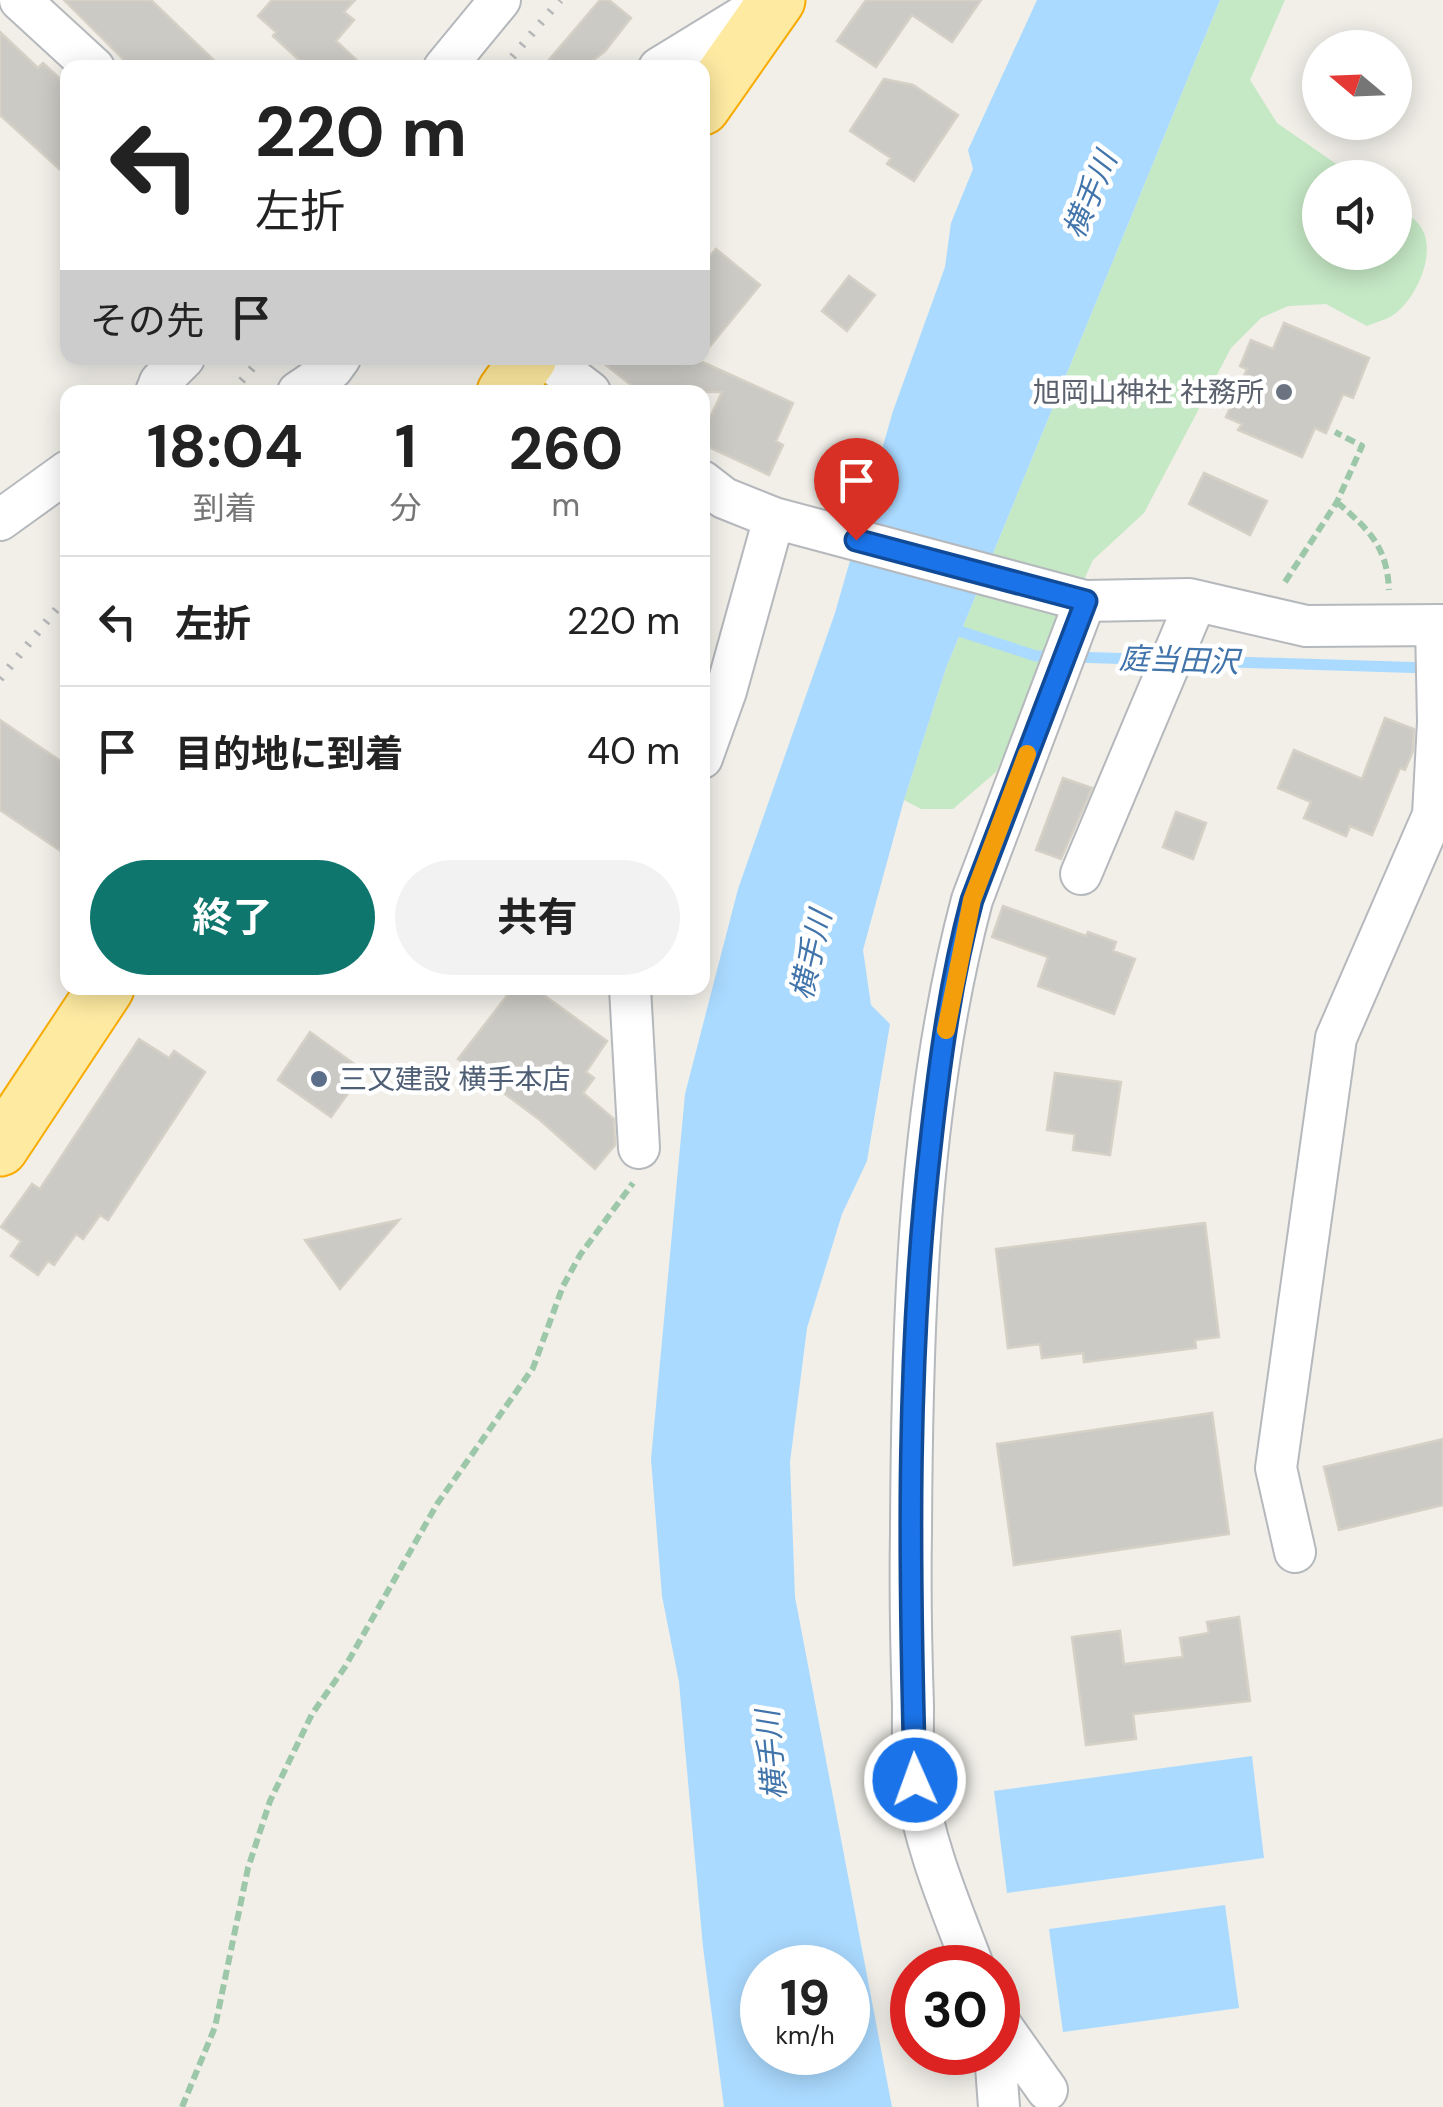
<!DOCTYPE html>
<html lang="ja">
<head>
<meta charset="utf-8">
<style>
  :root { --surface:#fff; --page:#f2f2f2; --text:#222; --muted:#767676; --line:#e0e0e0; --accent:#0f766e }
  body { margin:0; font-family:"DM Sans","Noto Sans JP",sans-serif; background:var(--page); color:var(--text); height:100vh; display:flex; flex-direction:column; font-size:38px; white-space:nowrap }
  * { box-sizing:border-box; margin:0 }
  p { font-size:32px; color:var(--muted) }
  .icon { flex:none; width:55px; height:55px; fill:none; stroke:currentColor; stroke-width:2; stroke-linecap:round; stroke-linejoin:round }
  .map { position:relative; flex:1; overflow:hidden }
  .sheet { position:absolute; left:60px; top:385px; width:650px; height:610px; display:flex; flex-direction:column; background:var(--surface); border-radius:20px; box-shadow:0 5px 25px #0003 }
  .sheet>* { flex:none }
  .top-card { position:absolute; left:60px; top:60px; width:650px; height:305px; border-radius:20px; box-shadow:0 5px 25px #0003; background:#fff; color:var(--text); overflow:hidden }
  .needle { width:65px; rotate:289deg }
  .buttons { position:absolute; left:1302px; top:30px; display:grid; gap:20px }
  .buttons a { display:grid; place-items:center; width:110px; height:110px; border-radius:50%; background:var(--surface); box-shadow:0 5px 25px #0003; font-size:50px }
  .speed { position:absolute; left:740px; top:1945px; display:flex; gap:20px; font-size:50px; font-weight:700; text-align:center }
  .speed>* { display:grid; place-content:center; width:130px; height:130px; border-radius:50%; background:var(--surface); box-shadow:0 5px 25px #0003; line-height:1 }
  .speed small { font-size:25px; font-weight:400 }
  .speed .limit { border:15px solid #d22; background:#fff; color:#111 }
  .pin { position:absolute; display:grid; place-items:center; width:85px; height:85px; color:#fff; margin:-102px -42px; border-radius:50% 50% 50% 0; rotate:-45deg; box-shadow:0 0 10px #0007 }
  .pin .icon { rotate:45deg }
  .me { position:absolute; width:110px; margin:-55px; rotate:358deg; stroke-linejoin:round; filter:drop-shadow(0 0 8px #0008) }
  .turn { display:flex; align-items:center; gap:35px; height:210px; padding:0 30px; font-size:45px }
  .turn .icon { width:130px; height:130px; stroke-width:2.5 }
  .turn b { display:block; font-size:70px; line-height:85px }
  .then { display:flex; align-items:center; height:95px; padding:0 30px; background:#0003; gap:20px; font-size:38px }
  .eta { display:flex; justify-content:space-evenly; align-items:center; height:170px; text-align:center }
  .eta b { font-size:60px; font-weight:700; line-height:70px }
  .button { display:flex; gap:20px; margin-top:auto; padding:20px 30px }
  .button a { flex:1; height:115px; border-radius:60px; background:var(--accent); color:#fff; font-size:40px; font-weight:700; line-height:115px; text-align:center }
  .button a+a { background:var(--page); color:var(--text) }
  ul { padding:0; list-style:none }
  li { display:flex; align-items:center; gap:30px; height:130px; padding:0 30px; border-top:2px solid var(--line) }
  li div { flex:1 }
  li b { display:block; font-size:38px }
  li em { font-style:normal }
  .map>svg:first-child { display:block }
</style>
</head>
<body>
<div class="map">
<svg width="1443" height="2107" viewBox="0 0 1443 2107">
  <rect width="100%" height="100%" fill="#f1efe8"/>
  <!-- green -->
  <path fill="#c5e8c5" d="M1220,0h65l-35,80 27,43 78,54 -35,1v74h75v-47c10,7 24,15 29,28 10,25 -8,64 -28,80 -7,6 -20,9 -29,13l-41,-22 -38,2 -27,12 -30,30 -87,165 -51,47 -97,212 -43,37h-32l-17,-9 42,-132z"/>
  <!-- water -->
  <path fill="#aadaff" fill-rule="evenodd" d="M1037,0h183l-274,668 -42,132 -41,150 8,55 19,19 -23,137 -25,53 -35,114 -17,134 5,135 97,510h-168l-21,-160 -24,-265 -17,-86 -11,-137 34,-365 53,-205 97,-276 58,-202 52,-144 6,-44 22,-54 -5,-19zM762,1968h86v84h-86z
    M1252,1756l12,102 -257,35 -13,-102z
    M1225,1905l14,103 -176,24 -14,-103z"/>
  <g fill="none" stroke-linecap="round" stroke-linejoin="round">
    <!-- stream -->
    <path stroke="#aadaff" stroke-width="11" d="M947,627l89,29h18
      M1073,657l356,11"/>
  </g>
  <!-- building -->
  <path fill="#cccac5" stroke="#d6d1c6" stroke-width="2.5" d="M64,0h87l71,68h-90z
    M272,0h83l-11,12 10,8 -18,21 29,27h-57l-35,-32 3,-4 -18,-16z
    M600,0h9l22,18 -26,33 -22,17h-41z
    M866,0h115l-29,42 -40,-27 -36,52 -39,-26z
    M0,32l38,36 5,-5 25,23v91l-68,-62z
    M884,79l29,6 45,30 -44,66 -27,-17 4,-6 -41,-27z
    M716,249l44,36 -58,71v-91z
    M849,276l26,19 -28,36 -25,-20z
    M1284,323l85,35 -16,40 -10,-4 -17,39 -11,-5 -13,29 -64,-27 4,-6 -16,-7 21,-48 -7,-3 11,-26 22,9z
    M597,358h97l99,45 -17,38 7,4 -14,30 -67,-31v-9l20,-43h-82z
    M1204,473l63,28 -17,34 -61,-31z
    M1385,718l29,11 -1,22 -8,19 -5,-2 -28,67 -22,-9 -4,10 -42,-18 7,-16 -33,-14 16,-38 68,29z
    M0,720l68,46v90l-68,-46z
    M1063,778l29,10 -31,71 -25,-9z
    M1176,812l30,11 -13,36 -30,-12z
    M1003,906l83,30 2,-4 28,10 -3,9 22,8 -21,55 -76,-28 10,-29 -56,-20z
    M513,988h21l73,53 -21,31 8,6 -11,15 31,26 1,26 -20,24 -55,-49 -82,-61z
    M310,1032l54,39 -33,46 -53,-37z
    M139,1039l30,19 5,-7 31,21 -97,148 -8,-5 -17,24 -7,-5 -22,31 -6,-4 -10,14 -27,-19 10,-15 -20,-14 31,-43 8,5z
    M1055,1073l66,9 -11,73 -37,-5 2,-16 -28,-4z
    M399,1220l-59,69 -35,-49z
    M1205,1223l14,114 -24,3 1,8 -112,14 -1,-9 -41,5 -2,-14 -32,4 -12,-99z
    M1212,1413l17,121 -215,31 -17,-121z
    M1443,1439v66l-104,25 -15,-63z
    M1239,1617l11,84 -117,13 3,25 -50,6 -14,-108 48,-6 4,33 59,-7 -3,-19 29,-5 -2,-11z"/>
  <g fill="none" stroke-linecap="round" stroke-linejoin="round">
    <!-- minor casing -->
    <g stroke="#b5b8bc" stroke-width="44">
      <path id="minor" d="M20,0l74,68
        M444,68l56,-68
        M659,68l111,-68
        M546,358l44,34
        M156,392l4,-10 24,-24
        M298,392l34,-23 8,-11
        M702,481l22,17 50,20 311,83 104,-2 117,27 137,-1
        M0,520l68,-49
        M702,758l24,-67 48,-173
        M1081,874l115,-273
        M630,988l9,160
        M1295,1552l-19,-84 60,-430 97,-223 5,-93 -2,-97
        M974,1968c-23,-61 -50,-123 -59,-188 -3,-24 -2,-51 -2,-75 -2,-58 -3,-116 -2,-174 1,-211 7,-427 61,-631l113,-299
        M998,2021l49,69
        M995,2052l4,55"/>
    </g>
    <!-- trunk casing -->
    <g stroke="#f9ab00" stroke-width="59">
      <path id="trunk" d="M702,107l75,-107
        M505,392l24,-34
        M0,1148l106,-160"/>
    </g>
    <!-- path -->
    <path stroke="#9cc7a9" stroke-width="6" stroke-dasharray="10 5" stroke-linecap="butt" d="M1337,502c32,28 50,44 52,88
      M1285,582l52,-80 25,-56 -27,-14
      M182,2107l33,-80 33,-159 22,-67 42,-87 33,-47 92,-163 96,-136 30,-82 17,-31 53,-72"/>
    <!-- minor -->
    <use href="#minor" stroke="#fff" stroke-width="40"/>
    <!-- trunk -->
    <use href="#trunk" stroke="#feeaa1" stroke-width="55"/>
    <!-- rail -->
    <path stroke="#b6b7b8" stroke-width="8" stroke-dasharray="2.5 12" stroke-linecap="butt" d="M503,68l57,-68
      M232,392l29,-34
      M0,679l68,-84"/>
  </g>
  <g fill="none" stroke-linecap="round" stroke-linejoin="round">
    <!-- route casing -->
    <g stroke="#114b97" stroke-width="25">
      <path id="route" d="M856,540l230,61 -114,299c-21,78 -32,159 -41,240 -25,213 -22,426 -16,640"/>
    </g>
    <!-- route -->
    <use href="#route" stroke="#1a73e8" stroke-width="18"/>
    <!-- slow -->
    <path stroke="#f59e0b" stroke-width="18" d="M946,1030l26,-130 55,-146"/>
  </g>
  <!-- markers -->
  <circle fill="#6b7280" stroke="#fff" stroke-width="4" cx="1284" cy="392" r="10"/>
  <circle fill="#5c6f8a" stroke="#fff" stroke-width="4" cx="319" cy="1079" r="10"/>
  <g text-anchor="middle" dominant-baseline="central" stroke-width="9" stroke-linejoin="round" paint-order="stroke">
    <!-- worship labels -->
    <g font-size="28" fill="#5b616d" stroke="#fff" text-anchor="end">
      <text x="1264" y="392">旭岡山神社 社務所</text>
    </g>
    <!-- service labels -->
    <g font-size="28" fill="#4e5e75" stroke="#fff" text-anchor="start">
      <text x="339" y="1079">三又建設 横手本店</text>
    </g>
    <!-- water labels -->
    <g font-size="30" font-style="italic" fill="#4174aa" stroke="#fff">
      <text transform="translate(1090 195) rotate(-67)">横手川</text>
      <text transform="translate(1179 660) rotate(2)">庭当田沢</text>
      <text transform="translate(811 955) rotate(-77)">横手川</text>
      <text transform="translate(771 1755) rotate(-95)">横手川</text>
    </g>
  </g>
</svg>
<div class="buttons">
<a><svg class="needle" viewBox="-14 -14 28 28"><path d="M0-13l5 13h-10z" fill="#e53935"/><path d="M0 13l5-13h-10z" fill="#767676"/></svg></a>
<a><svg class="icon" aria-label="sound" viewBox="0 0 24 24"><path d="M4 9h4l5-4v14l-5-4H4zM17 9q2 3 0 6"/></svg></a>
</div>
<div class="speed"><div>19<small>km/h</small></div><div class="limit">30</div></div>
<div class="pin" style="left:856px;top:540px;background:#d93025"><svg class="icon" aria-label="arrive" viewBox="0 0 24 24"><path d="M6 21V4h12l-3 4 3 4H6"/></svg></div>
<svg class="me" style="left:915px;top:1780px" viewBox="-20 -20 40 40"><circle r="17" fill="#1a73e8" stroke="#fff" stroke-width="3"/><path d="M0-11L8 9 0 5-8 9z" fill="#fff"/></svg>
<div class="top-card">
<div class="turn"><svg class="icon" aria-label="left" viewBox="0 0 24 24"><path d="M17 20v-9H6M10 6l-5 5 5 5"/></svg><div><b>220 m</b>左折</div></div>
<div class="then">その先<svg class="icon" aria-label="arrive" viewBox="0 0 24 24"><path d="M6 21V4h12l-3 4 3 4H6"/></svg></div>
</div>
<section class="sheet">
<div class="eta">
<div><b>18:04</b><p>到着</p></div>
<div><b>1</b><p>分</p></div>
<div><b>260</b><p>m</p></div>
</div>
<ul>
<li><svg class="icon" aria-label="left" viewBox="0 0 24 24"><path d="M17 20v-9H6M10 6l-5 5 5 5"/></svg><div><b>左折</b></div><em>220 m</em></li>
<li><svg class="icon" aria-label="arrive" viewBox="0 0 24 24"><path d="M6 21V4h12l-3 4 3 4H6"/></svg><div><b>目的地に到着</b></div><em>40 m</em></li>
</ul>
<div class="button"><a>終了</a><a>共有</a></div>
</section>
</div>
</body>
</html>
